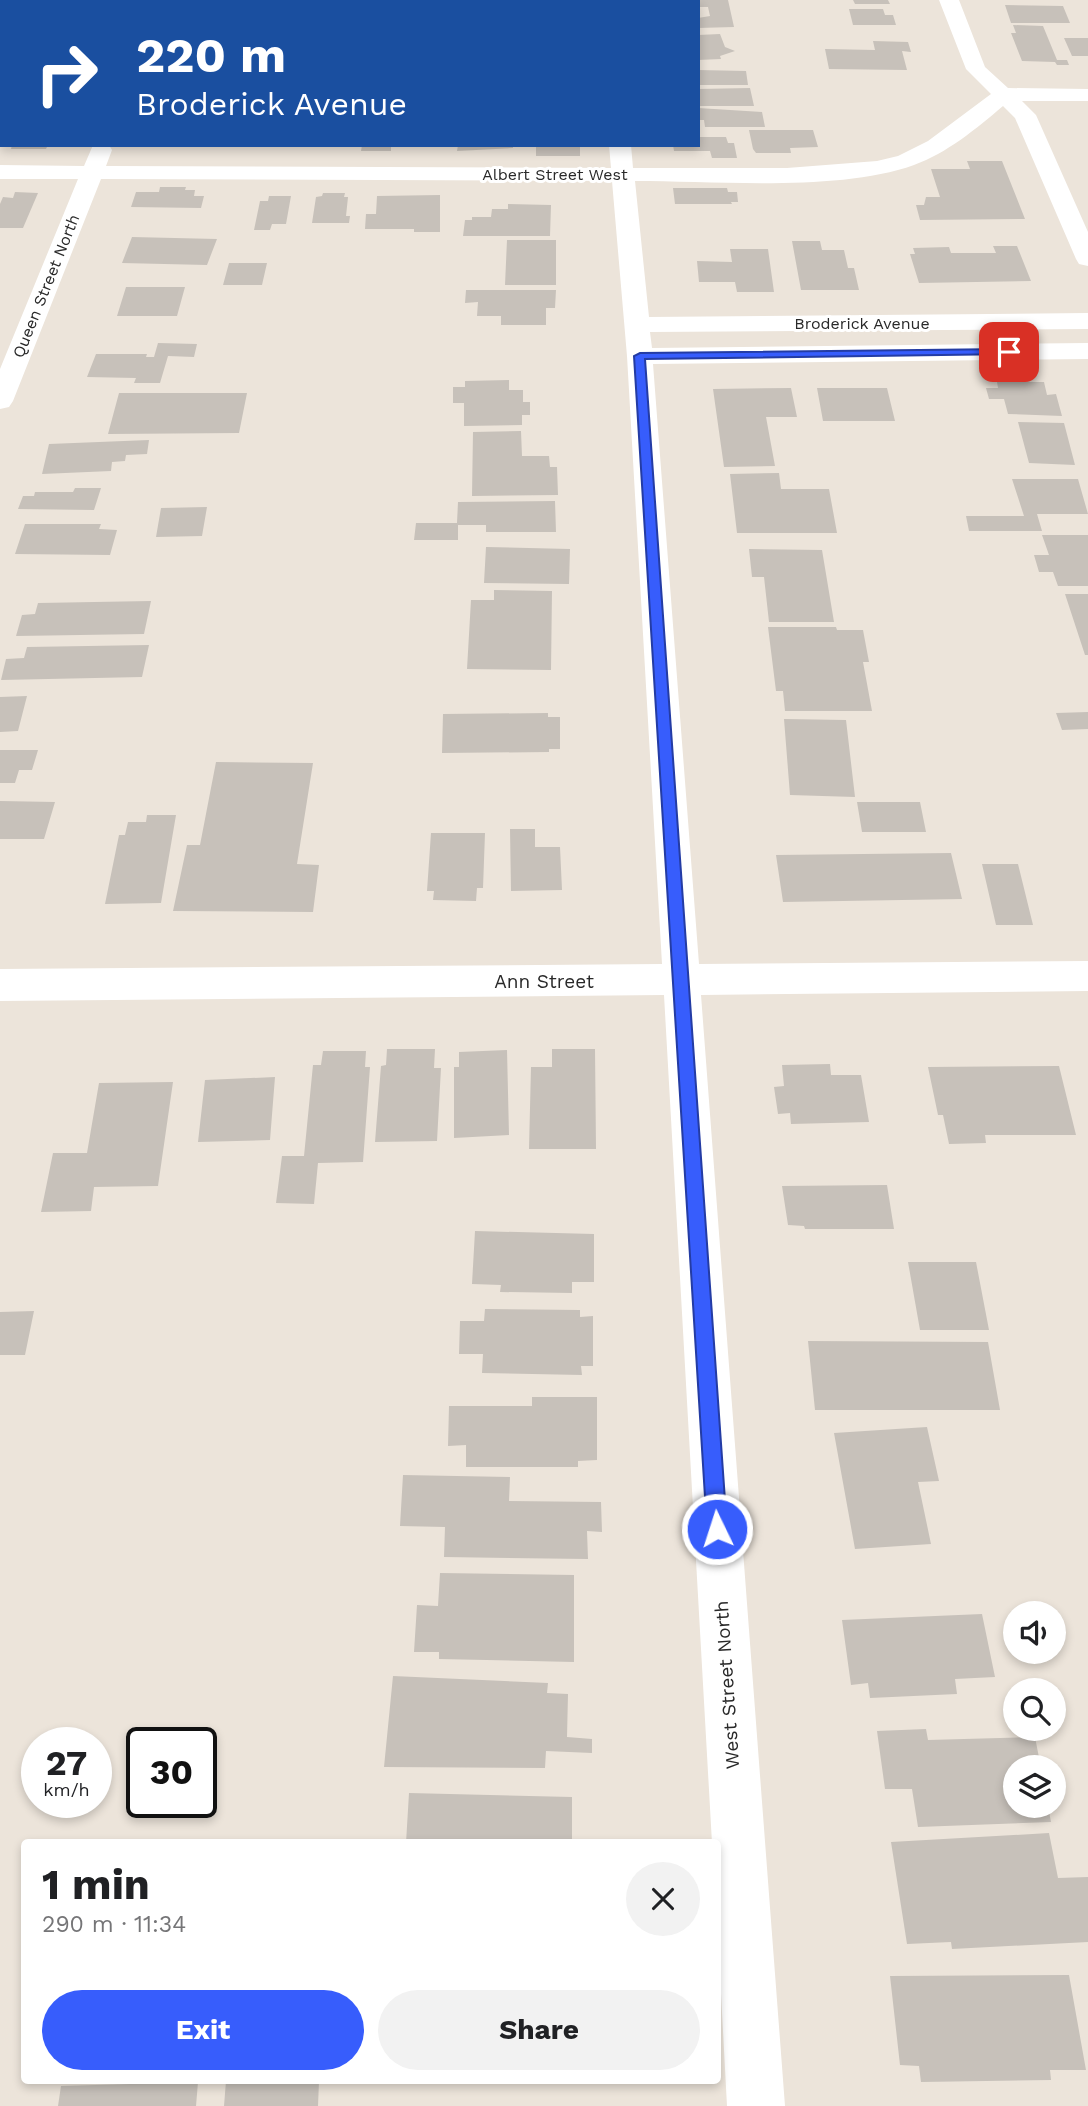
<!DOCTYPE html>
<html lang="en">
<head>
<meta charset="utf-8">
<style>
  :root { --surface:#fff; --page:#f2f2f2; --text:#202124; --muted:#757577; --accent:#375dfc }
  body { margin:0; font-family:"Work Sans",sans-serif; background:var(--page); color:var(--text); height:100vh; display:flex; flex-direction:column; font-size:26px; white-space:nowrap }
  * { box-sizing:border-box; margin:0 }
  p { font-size:23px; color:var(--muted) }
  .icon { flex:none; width:38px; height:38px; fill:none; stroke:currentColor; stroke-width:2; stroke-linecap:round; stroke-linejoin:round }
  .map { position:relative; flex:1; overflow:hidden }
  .drawer { position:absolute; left:21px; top:1839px; width:700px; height:245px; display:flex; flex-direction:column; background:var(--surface); border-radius:7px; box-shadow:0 4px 10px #0003 }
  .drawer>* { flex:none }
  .top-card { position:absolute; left:0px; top:0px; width:700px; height:147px; box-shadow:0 4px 10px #0003; background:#1a4fa0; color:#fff; overflow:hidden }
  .tools { position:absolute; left:1003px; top:1601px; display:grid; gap:14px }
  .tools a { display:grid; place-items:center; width:63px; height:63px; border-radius:50%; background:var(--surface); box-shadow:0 4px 10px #0003; font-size:35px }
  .speed { position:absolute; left:21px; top:1727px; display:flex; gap:14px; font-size:35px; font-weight:700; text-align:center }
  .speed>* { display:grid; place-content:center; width:91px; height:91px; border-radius:50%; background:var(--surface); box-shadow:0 4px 10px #0003; line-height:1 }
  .speed small { font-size:18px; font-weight:400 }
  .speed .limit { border:4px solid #111; border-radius:10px; background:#fff; color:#111 }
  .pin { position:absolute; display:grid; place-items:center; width:60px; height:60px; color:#fff; margin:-30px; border-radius:14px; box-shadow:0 4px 10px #0006 }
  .me { position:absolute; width:77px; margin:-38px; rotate:356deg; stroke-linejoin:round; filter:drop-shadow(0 0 5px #0008) }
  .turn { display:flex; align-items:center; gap:24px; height:147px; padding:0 21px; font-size:32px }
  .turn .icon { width:91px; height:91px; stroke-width:2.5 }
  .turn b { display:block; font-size:49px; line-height:60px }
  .round { display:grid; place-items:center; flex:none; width:74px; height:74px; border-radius:37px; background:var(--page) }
  .headline { display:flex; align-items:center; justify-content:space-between; height:119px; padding:0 21px }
  h1 { font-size:42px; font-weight:700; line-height:52px }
  .action { display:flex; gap:14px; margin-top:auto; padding:14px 21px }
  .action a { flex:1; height:80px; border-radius:42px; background:var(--accent); color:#fff; font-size:28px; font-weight:700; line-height:80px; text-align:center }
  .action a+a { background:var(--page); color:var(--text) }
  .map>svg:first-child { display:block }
</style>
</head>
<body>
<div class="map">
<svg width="1088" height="2106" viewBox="0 0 1088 2106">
  <rect width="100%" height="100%" fill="#ece4da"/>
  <!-- building -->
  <path fill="#c7c1ba" d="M698,0h30l6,27 -36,1v-10l12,-2 -2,-9h-10z
    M853,0h35l2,4h-35z
    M1005,5l58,1 7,17h-59z
    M849,9h34l2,6h8l3,10h-43z
    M1013,25l30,1 14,34h10l2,5h-12l-2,-3 -33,-1 -11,-28h5z
    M720,34l5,13 10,4 -15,5 1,3 -23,1v-25z
    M1064,38h24v18h-16z
    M873,41l35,1 3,10 -9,-1 5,19 -78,-1 -4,-20 50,1z
    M698,70l48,1 2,14h-50z
    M750,88l4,18h-56v-17z
    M698,108l64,4 3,15h-60l-1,-7h-6z
    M749,130h64l5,17 -28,1 1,5h-35l-3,-4z
    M698,137h28l2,6h6l3,15h-25l-2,-7h-36l-1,-6h25z
    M12,145h36l-2,4h-35z
    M362,145h29v6h-30z
    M458,145h55v3l-56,3z
    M536,145h44v11h-44z
    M967,161h35l23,58 -105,1 -4,-15h8l2,-8h14l-9,-28h39z
    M160,187h26l-1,3h10l-1,6h10l-3,12 -70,-1 5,-15h23z
    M673,188h54l1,4h9l1,10h-7l1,2h-57z
    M15,192l23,1 -15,35h-23v-24l3,-7 10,1z
    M323,193h22l-1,4h4l-2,19h4l-1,7h-37l4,-26 6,-1z
    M440,195v37h-26v-3h-49l1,-15h10l1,-18z
    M269,196h22l-5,28h-14l-2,6h-16l6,-29h8z
    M508,204l43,1 -1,31h-87l2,-16h7v-3h19l1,-8h16z
    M132,237l85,2 -10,26 -85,-2z
    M507,240h49v45h-51z
    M792,241h28l2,9h22l4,18h6l5,22h-58z
    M993,246h24l14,35 -112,2 -9,-29h5l-2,-6 36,-1 2,6h45z
    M730,249h38l6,43h-37l-2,-10h-36l-2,-21 35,1z
    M229,263h38l-5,22h-39z
    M126,287h59l-8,29h-60z
    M466,290h90l-1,18h-9v17h-45v-9h-24l1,-14 -13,1z
    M158,343l39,1 -3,13 -26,-1 -8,27h-26l2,-5 -49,-1 9,-23h51l-1,3h8z
    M509,380v10h14v12h7v13h-8v10l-58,1v-23h-11v-16h12v-6z
    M997,382h47l3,13 9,-1 6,22 -54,-2 -4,-15h-15l-3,-11h12z
    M791,388l6,29h-31l9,49 -51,1 -11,-78z
    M817,388h70l8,33h-72z
    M119,393h128l-8,40 -131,1z
    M1018,422l46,1 11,42 -46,-2z
    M521,431l1,25h27l1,11h7l1,28 -86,1 1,-64z
    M149,440l-2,14 -21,1 -1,6 -13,1 -1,9 -69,3 7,-30z
    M779,473l2,16h48l8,44h-100l-7,-59z
    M1012,479h66l10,35h-51l5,17h-73l-3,-15h58z
    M75,488h26l-7,22 -76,-1 5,-13h11l1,-4h38z
    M555,501l1,31h-70v-7h-28v15h-44l2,-17h41l1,-21z
    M207,507l-5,29 -46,1 5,-29z
    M25,524h76l-2,5 18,1 -7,25 -95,-1z
    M1042,535h46v51h-30l-5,-14h-14l-5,-17h15z
    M486,547l84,2 -1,35 -85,-1z
    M749,549l73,1 12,72h-65l-5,-45h-12z
    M494,590l58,1 -1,79 -84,-1 4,-69h23z
    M1065,594h23v61h-3z
    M151,601l-7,33 -128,2 6,-21 13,-1 3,-11z
    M768,627h68l1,3h26l6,32h-6l9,49h-87l-2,-20h-7z
    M149,645l-7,32 -141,3 5,-21 18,-1 3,-11z
    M27,696l-9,35 -18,1v-35z
    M1088,712v17l-26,1 -6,-17z
    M548,713v4h12v32h-11v3l-107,1 1,-39z
    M784,719l62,1 9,77 -65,-2z
    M0,750h38l-6,20h-13l-4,13h-15z
    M216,762l97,1 -16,101 22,1 -6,47 -140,-1 14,-66h13z
    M0,801l55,1 -11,37h-44z
    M857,802h63l6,30h-64z
    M147,815h29l-15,88 -56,1 14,-69h6l3,-13h18z
    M510,829h25v18h25l2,43 -51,1z
    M431,833h54l-2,55h-6l-1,13 -43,-1 1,-9h-7z
    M951,853l11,46 -179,3 -7,-47z
    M982,864h36l15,61h-37z
    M387,1049h48l-1,19h7l-4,73 -62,1 6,-76 5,-1z
    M552,1049h43l1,100h-67l2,-82h21z
    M507,1050l2,85 -55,3v-71h5v-15z
    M323,1051h43l-1,16h5l-7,95 -45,1 -4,41 -38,-1 6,-47h22l9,-91h8z
    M830,1064l1,11h30l8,47 -78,2 -1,-11 -12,1 -4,-27 10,-1 -2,-21z
    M1059,1066l17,69h-91l1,8 -37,1 -6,-29h-5l-10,-48z
    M275,1077l-5,63 -72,2 7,-62z
    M173,1082l-15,104 -64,1 -3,24 -50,1 12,-59h34l12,-70z
    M887,1185l7,44h-89l-1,-3 -16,-1 -6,-39z
    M475,1231l119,3v48h-22v11l-72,-1 1,-7 -29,-1z
    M908,1262h68l13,68h-69z
    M485,1309l95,1v7l13,-1v50h-12l1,9 -100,-2 1,-19h-24l1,-33h24z
    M34,1311l-9,44h-25v-43z
    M808,1341l180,1 12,68h-185z
    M532,1397h65v63l-19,1v6h-112v-22l-18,1 1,-40h83z
    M927,1427l12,54 -21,1 13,62 -76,5 -21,-116z
    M403,1475l107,2 -1,24 92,1 1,30 -15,-1 1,28 -144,-2 1,-30 -45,-1z
    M440,1573l134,2v87l-135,-3v-7h-25l3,-47 21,1z
    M982,1614l13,63 -40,2 2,15 -87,4 -2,-15 -17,2 -9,-65z
    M393,1676l155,7 -1,10 21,1 -1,43 25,2v14l-46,-2 -1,17 -161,-1z
    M926,1729l2,11 107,-3 6,31h-26v38h33l3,16 -133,5 -6,-38h-27l-8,-58z
    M409,1793l163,4v46h-166z
    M1049,1833l9,45 30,-1v65l-136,7 -1,-7 -44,2 -16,-102z
    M1069,1975l17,95h-36l1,10 -130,2 -2,-16 -19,-1 -10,-89z
    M226,2081h93l-1,25h-94z
    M198,2082l-2,24h-138l3,-20z"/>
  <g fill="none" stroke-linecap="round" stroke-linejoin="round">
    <!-- street -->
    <path fill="#fff" fill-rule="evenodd" d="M151,0h20l-21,2z
      M602,0h20v2h-20z
      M939,0h20l26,67 23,21 80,1v12h-66l14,14 52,117v34l-9,-2 -3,-5 -61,-141 -12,-12c-27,23 -56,47 -89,59 -75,27 -198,16 -279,16l14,136 439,-4v16l-438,3 2,16 436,-5v16l-435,5 46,600 389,-3v30l-387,4 84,1111h-58l-9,-169v-94h-6l-48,-848 -664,6v-32l662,-5 -35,-608 -15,-175 -511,-2 -88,222 -4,6 -9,2v-40l78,-190h-78v-14l84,1 9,-21h16l3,5 -6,16 505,2 -2,-23h22l2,23h154l90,-7 21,-5 30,-15 63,-47 -25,-25z"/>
  </g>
  <!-- route -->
  <path fill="#375dfc" stroke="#243ca4" stroke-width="2" d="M1009,349l5,3 -1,2 -368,5 82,1170 -3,7 -7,3 -7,-3 -3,-7 -73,-1173 6,-3z"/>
  <g text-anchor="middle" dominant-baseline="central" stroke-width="6" stroke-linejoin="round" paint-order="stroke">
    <!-- far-street labels -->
    <g font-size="16" fill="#292929" stroke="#fff">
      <text x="555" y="174">Albert Street West</text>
      <text transform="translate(46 286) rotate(-68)">Queen Street North</text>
      <text x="862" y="323">Broderick Avenue</text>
    </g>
    <!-- street labels -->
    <g font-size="19" fill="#292929" stroke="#fff">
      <text x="544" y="981">Ann Street</text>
      <text transform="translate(727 1685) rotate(-94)">West Street North</text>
    </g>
  </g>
</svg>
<div class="tools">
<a><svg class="icon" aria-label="sound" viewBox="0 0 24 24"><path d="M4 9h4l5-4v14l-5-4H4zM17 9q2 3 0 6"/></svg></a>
<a><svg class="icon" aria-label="search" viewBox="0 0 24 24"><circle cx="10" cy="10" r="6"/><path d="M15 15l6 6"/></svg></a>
<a><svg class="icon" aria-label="layers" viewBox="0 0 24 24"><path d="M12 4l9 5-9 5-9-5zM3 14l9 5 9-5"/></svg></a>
</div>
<div class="speed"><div>27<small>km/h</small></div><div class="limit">30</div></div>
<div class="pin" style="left:1009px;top:352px;background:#d93025"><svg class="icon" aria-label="arrive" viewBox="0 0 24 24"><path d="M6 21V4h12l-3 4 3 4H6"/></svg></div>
<svg class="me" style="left:717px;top:1529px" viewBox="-20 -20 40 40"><circle r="17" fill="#375dfc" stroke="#fff" stroke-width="3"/><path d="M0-11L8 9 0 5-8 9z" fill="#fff"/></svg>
<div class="top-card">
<div class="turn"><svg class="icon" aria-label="right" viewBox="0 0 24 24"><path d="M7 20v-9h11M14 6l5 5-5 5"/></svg><div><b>220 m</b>Broderick Avenue</div></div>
</div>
<section class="drawer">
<div class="headline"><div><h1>1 min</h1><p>290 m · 11:34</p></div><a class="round"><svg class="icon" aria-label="close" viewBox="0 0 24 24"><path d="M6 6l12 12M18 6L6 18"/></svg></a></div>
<div class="action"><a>Exit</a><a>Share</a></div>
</section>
</div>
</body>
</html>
